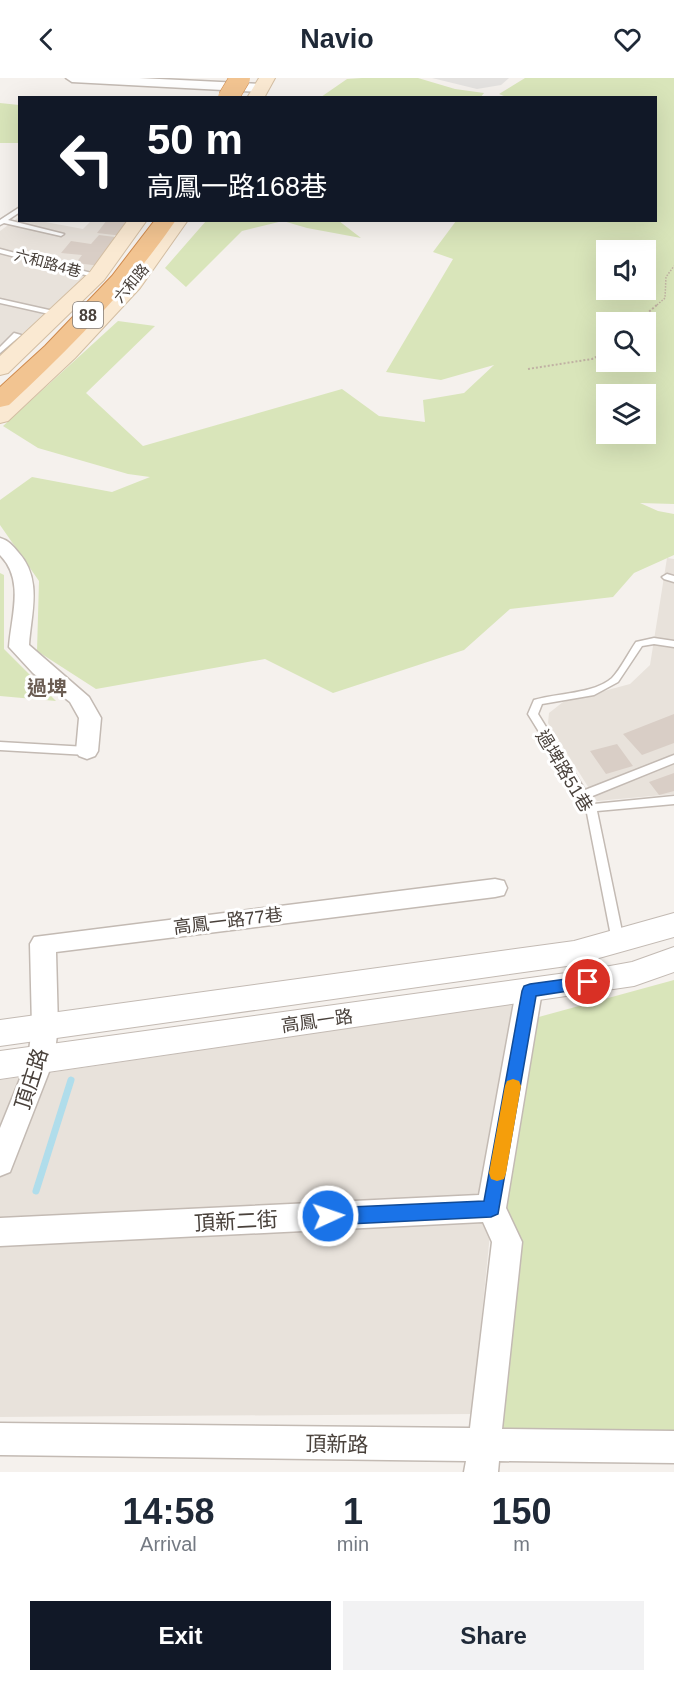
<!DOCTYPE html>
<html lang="en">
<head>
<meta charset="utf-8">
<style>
  :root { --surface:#fff; --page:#f2f2f3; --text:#1f2937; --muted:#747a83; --accent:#111827 }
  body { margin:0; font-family:Arial,"Noto Sans TC",sans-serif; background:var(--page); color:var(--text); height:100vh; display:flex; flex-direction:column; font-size:22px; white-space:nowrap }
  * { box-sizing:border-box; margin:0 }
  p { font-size:20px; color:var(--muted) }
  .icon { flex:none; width:33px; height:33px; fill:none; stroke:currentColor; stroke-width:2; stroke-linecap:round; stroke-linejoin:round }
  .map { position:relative; height:1394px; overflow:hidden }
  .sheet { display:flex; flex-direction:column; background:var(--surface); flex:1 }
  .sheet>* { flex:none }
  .guide { position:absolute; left:18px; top:18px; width:639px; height:126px; border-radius:0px; box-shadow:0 6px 24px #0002; background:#111827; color:#fff; overflow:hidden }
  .tools { position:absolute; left:596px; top:162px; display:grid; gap:12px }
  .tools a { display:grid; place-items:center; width:60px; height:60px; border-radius:0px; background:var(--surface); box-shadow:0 6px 24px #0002; font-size:30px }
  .pin { position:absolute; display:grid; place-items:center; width:51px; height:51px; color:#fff; margin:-26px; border:3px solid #fff; border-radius:50%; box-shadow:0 2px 6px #0007 }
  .me { position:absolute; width:66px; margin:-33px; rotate:87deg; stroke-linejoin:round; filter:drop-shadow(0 0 4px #0008) }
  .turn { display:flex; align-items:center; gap:21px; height:126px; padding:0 30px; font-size:27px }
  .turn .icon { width:78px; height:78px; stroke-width:2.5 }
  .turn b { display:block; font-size:42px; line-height:51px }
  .eta { display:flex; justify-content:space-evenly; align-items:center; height:102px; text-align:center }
  .eta b { font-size:36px; font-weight:600; line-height:42px }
  .button { display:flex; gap:12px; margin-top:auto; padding:12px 30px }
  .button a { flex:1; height:69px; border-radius:0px; background:var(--accent); color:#fff; font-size:24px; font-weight:600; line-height:69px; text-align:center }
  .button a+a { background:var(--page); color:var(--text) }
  header { display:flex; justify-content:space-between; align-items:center; height:78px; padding:0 30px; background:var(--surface); font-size:27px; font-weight:600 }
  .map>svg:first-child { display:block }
</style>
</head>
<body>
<header><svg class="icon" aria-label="back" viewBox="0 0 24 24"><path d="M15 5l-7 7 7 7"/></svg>Navio<svg class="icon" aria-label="heart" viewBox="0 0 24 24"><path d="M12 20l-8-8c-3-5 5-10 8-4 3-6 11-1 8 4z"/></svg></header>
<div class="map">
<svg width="674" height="1394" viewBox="0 0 674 1394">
  <rect width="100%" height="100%" fill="#f5f1ed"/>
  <!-- residential -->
  <path fill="#e8e2db" d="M19,139l1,3 20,1 43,8 8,-8h34l-33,47 -52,53 -40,35v-125z
    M667,480l7,1v235l-77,7 -49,-78 1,-10 14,-11 67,-18 20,-19z
    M513,926l-41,410 -472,3v-337z"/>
  <!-- green -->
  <path fill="#d9e5ba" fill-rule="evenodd" d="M362,0h56l37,11 29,4 -4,5 -159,-1 26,-18z
    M525,0h149v426l-34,-1 18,8 16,3v41l-40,18 -21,24 -103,12 -46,41 -131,43 -68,-34 -169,30 -59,-38 2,-70 -39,-56v-25l32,-23 80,15 38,-15 -22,-3 -90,-26 -35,-22 115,-105 37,5 -69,67 57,53 199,-57 37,27 46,6 -2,-22 41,-7 30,-28 -53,15 -55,-8 67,-113 -20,-7 23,-31 200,-1v-122h-147l-10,-4zM606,172h39v40h-39zM606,244h39v40h-39zM606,316h39v40h-39z
    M0,25l19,2v38h-19z
    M206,143h133l22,17 -54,-10 -24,-7 -41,10 -56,56 -21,-19z
    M0,495l4,2v74l52,52 -56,-5z
    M674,902v458l-157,6 -19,-18 3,-219 34,-189z"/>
  <!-- parking -->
  <path fill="#e4e2e0" d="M432,0h77l-8,7 -24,4z"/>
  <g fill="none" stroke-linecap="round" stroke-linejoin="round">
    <!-- stream -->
    <path stroke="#b0ddeb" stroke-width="7" d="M36,1113l35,-111"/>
  </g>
  <!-- building -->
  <path fill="#d9cec6" d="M107,142h26l-10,16 -26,-3z
    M99,157l24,3 -22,28 -25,-3 6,-8 -21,-2 10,-12 20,3z
    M674,636v29l-32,12 -19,-21z
    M617,666l16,22 -27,8 -16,-23z
    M674,695v18l-15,4 -10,-13z"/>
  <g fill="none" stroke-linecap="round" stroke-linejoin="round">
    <!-- service casing -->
    <g stroke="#c3bab3" stroke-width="3">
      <path id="service" d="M20,129v5l-12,8 56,14 -3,2 -57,-13 -4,2v-5z
        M0,171l99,26 1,1 -3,2 -97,-25z
        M0,221l58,13 4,2 -4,2 -58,-13z
        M14,255l7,2 -21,18v-6z
        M667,496l7,2v6l-10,-3 -2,-2z
        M654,560l20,3v6l-20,-3 -12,2 -24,36 -24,13 -52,9 -4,10 47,76 89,-35v8l-84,34 4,7 80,-8v8l-77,7 27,130 -2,3 -4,2 -4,-2 -2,-3 -26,-133 -58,-94 6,-14c23,-7 60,-6 78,-22 8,-8 17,-26 24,-36z
        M0,664l87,5 5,4 -5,4 -87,-5z"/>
    </g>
    <!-- minor casing -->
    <g stroke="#c3bab3" stroke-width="3">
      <path id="minor" d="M66,0h73l122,6 6,4 -6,4 -189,-10z
        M0,460c8,2 13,8 18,14 25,27 13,61 11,93l60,52 12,21 -3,33 -3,5 -8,3 -8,-3 -3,-5 3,-33 -9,-16 -37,-29 -24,-26c2,-31 16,-67 -9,-92z
        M495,801l9,2 3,7 -3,7 -9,2 -439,55 2,75 -4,32 -44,113 -10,4v-48l28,-69 4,-32 -2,-83 4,-7z
        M529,903l9,3 4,7 -36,217 16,34 -20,187 172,2v32l-175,-2 -1,11h-34l2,-11 -466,-6v-32l470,5 22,-186 -9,-20 -483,24v-28l479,-23 37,-204 4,-7z"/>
    </g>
    <!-- tertiary casing -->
    <g stroke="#c3bab3" stroke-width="2">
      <path id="tertiary" d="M674,835v24l-100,28 -574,81v-26l574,-79z
        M674,869v25l-40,14 -634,93v-28l588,-81 44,-8z"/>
    </g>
    <!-- secondary casing -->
    <g stroke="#d3bea3" stroke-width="2">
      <path id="secondary" d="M259,0h16l-11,20h-17z
        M128,142h19l-43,60 -96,93 -8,2v-19l90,-84z
        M169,142h19l-48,68 -65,70 -67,63 -8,2v-20l59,-55 67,-68z"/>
    </g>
    <!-- trunk casing -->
    <g stroke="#cf894c" stroke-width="2">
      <path id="trunk" d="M155,142h21c-48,70 -106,128 -167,185l-9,2v-20l45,-41 67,-70z"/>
    </g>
    <!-- path-far1 -->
    <path stroke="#c0b1a3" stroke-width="1.5" stroke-dasharray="1.5 1.5" stroke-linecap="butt" d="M657,227l8,-7 1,-21 8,-11"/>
    <!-- path -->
    <path stroke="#c0b1a3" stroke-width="2" stroke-dasharray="2 2" stroke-linecap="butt" d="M637,244l21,-18
      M528,291l64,-10 14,-7"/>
    <!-- service -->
    <use href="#service" fill="#fff" fill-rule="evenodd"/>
    <!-- minor -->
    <use href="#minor" fill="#fff" fill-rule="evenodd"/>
    <!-- tertiary -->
    <use href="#tertiary" fill="#fff" fill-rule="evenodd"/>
    <!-- secondary -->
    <use href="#secondary" fill="#fae9d2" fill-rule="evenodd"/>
    <!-- trunk -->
    <use href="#trunk" fill="#f2c491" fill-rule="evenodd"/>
    <!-- trunk-bridge casing -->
    <g stroke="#cf894c" stroke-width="21" stroke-linecap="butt">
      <path id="trunk-bridge" d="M228,20l12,-20"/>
    </g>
    <!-- trunk-bridge -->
    <use href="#trunk-bridge" stroke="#f2c491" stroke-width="20"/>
  </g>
  <!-- route -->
  <path fill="#1a73e8" stroke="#114b97" stroke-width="1.5" d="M588,898l6,2 2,4 -2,5 -58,9 -38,218 -7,3 -163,8 -7,-3 -2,-6 2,-5 7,-3 156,-7 38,-210 2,-5 6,-2z"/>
  <!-- slow -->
  <path fill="#f59e0b" d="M513,1001l6,2 2,5 -15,87 -2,6 -7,2 -6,-2 -2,-6 16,-87 2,-5z"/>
  <g text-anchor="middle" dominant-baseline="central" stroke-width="6" stroke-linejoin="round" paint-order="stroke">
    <!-- far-street labels -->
    <g font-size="15" fill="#49413b" stroke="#fff">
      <text transform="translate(48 185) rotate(15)">六和路4巷</text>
      <text transform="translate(131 205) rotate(-50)">六和路</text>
    </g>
    <!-- shield labels -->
    <rect fill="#fff" stroke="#807a76" stroke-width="1.5" x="73" y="224" width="30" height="26" rx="4.5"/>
    <g font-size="16" font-weight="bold" fill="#49413b">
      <text x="88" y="237">88</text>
    </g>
    <!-- street labels -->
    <g font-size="18" fill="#49413b" stroke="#fff">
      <text transform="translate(564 693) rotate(59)">過埤路51巷</text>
      <text transform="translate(228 843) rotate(-7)">高鳳一路77巷</text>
      <text transform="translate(317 943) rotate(-8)">高鳳一路</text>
    </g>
    <!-- neighbourhood labels -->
    <g font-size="20" font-weight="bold" fill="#6b5d53" stroke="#fff">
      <text x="47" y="610">過埤</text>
    </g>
    <!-- near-street labels -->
    <g font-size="21" fill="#49413b" stroke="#fff">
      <text transform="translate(31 1001) rotate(-72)">頂庄路</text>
      <text transform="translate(236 1143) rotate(-3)">頂新二街</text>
      <text transform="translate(337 1366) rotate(1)">頂新路</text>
    </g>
  </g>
</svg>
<div class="tools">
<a><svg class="icon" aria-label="sound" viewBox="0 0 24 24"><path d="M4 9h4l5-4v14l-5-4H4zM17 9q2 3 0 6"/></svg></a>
<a><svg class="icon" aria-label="search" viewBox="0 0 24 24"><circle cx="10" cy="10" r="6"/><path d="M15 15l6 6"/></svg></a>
<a><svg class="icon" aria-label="layers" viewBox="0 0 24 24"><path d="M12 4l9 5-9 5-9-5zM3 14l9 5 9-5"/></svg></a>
</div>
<div class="pin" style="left:588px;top:904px;background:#d93025"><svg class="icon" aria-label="arrive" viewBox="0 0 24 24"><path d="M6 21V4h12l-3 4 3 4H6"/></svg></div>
<svg class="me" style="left:328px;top:1138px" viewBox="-20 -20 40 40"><circle r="17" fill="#1a73e8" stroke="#fff" stroke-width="3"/><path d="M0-11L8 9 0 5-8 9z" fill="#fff"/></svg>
<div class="guide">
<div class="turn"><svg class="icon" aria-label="left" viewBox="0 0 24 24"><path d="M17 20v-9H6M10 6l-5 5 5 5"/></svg><div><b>50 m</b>高鳳一路168巷</div></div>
</div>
</div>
<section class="sheet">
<div class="eta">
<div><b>14:58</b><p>Arrival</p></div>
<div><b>1</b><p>min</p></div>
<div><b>150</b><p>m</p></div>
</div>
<div class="button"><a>Exit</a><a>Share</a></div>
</section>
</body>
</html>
